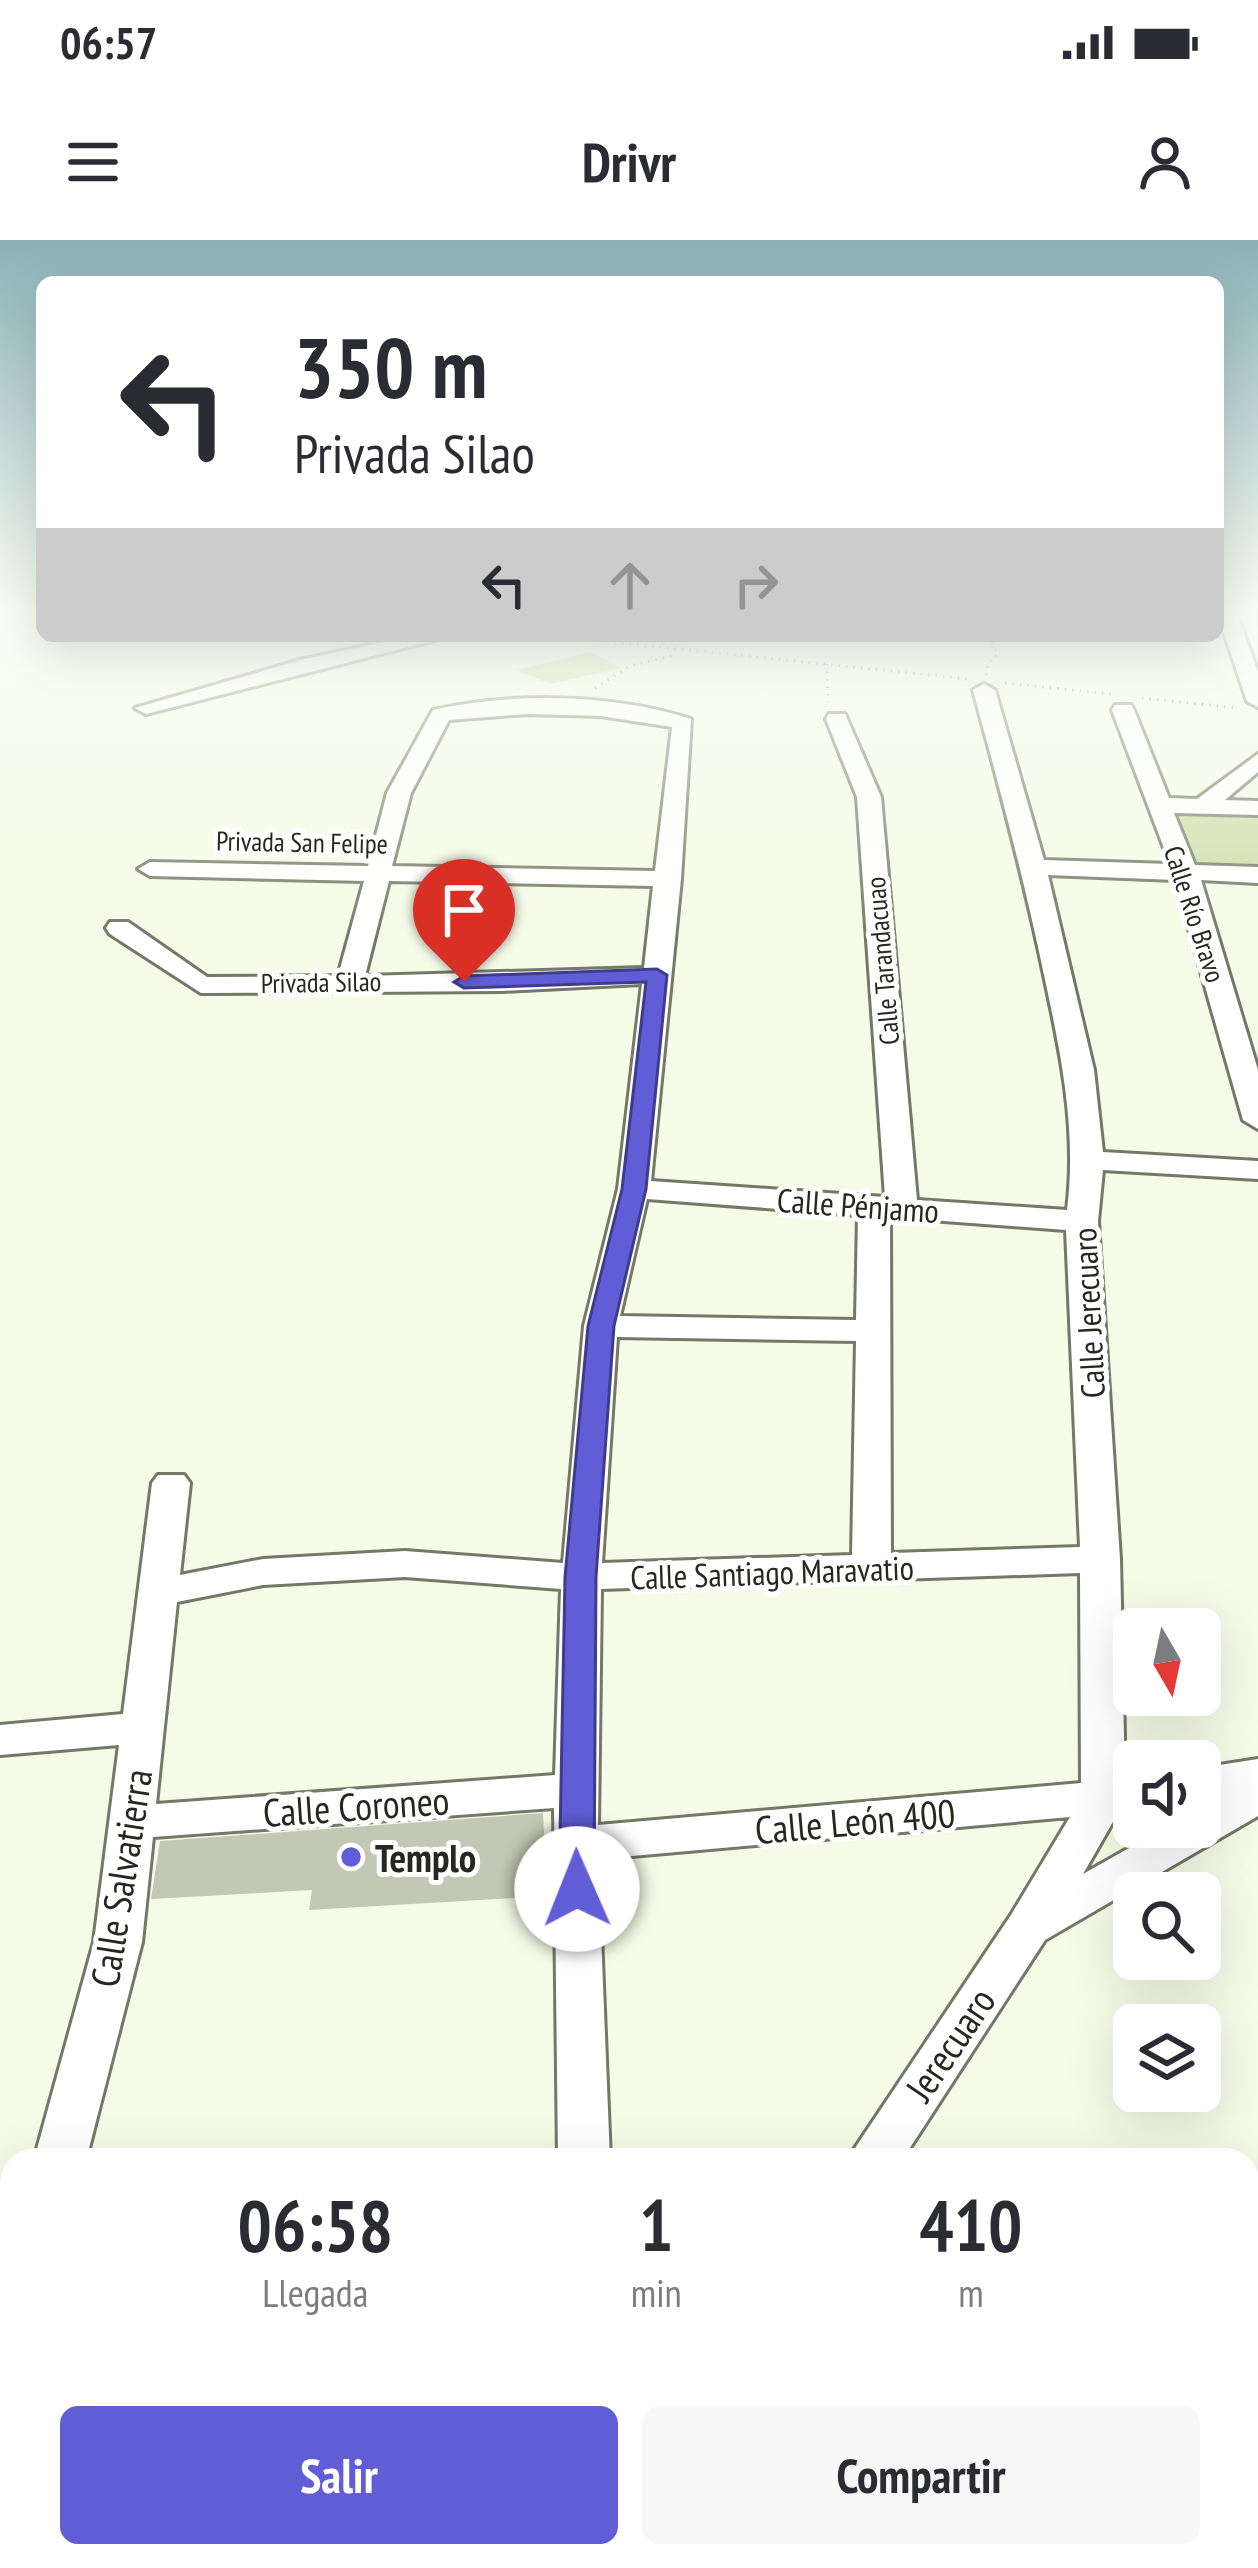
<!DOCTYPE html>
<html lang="es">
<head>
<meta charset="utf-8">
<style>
  :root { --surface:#fff; --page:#f7f7f7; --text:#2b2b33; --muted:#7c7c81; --accent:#615dd6 }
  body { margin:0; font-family:"PT Sans Narrow",sans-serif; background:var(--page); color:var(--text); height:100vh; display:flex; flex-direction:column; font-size:45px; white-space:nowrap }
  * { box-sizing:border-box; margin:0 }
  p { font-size:39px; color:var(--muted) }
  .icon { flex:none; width:66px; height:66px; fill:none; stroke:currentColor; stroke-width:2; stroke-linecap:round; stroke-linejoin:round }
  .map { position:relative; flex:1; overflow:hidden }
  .side { position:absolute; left:0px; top:1908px; width:1260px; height:420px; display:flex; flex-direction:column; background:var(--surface); border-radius:36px 36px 0 0; box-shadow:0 12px 48px #0002 }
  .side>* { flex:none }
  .guide { position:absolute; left:36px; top:36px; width:1188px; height:366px; border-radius:18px; box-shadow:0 12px 48px #0002; background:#fff; color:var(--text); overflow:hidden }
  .needle { width:78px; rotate:171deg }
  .tools { position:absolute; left:1113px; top:1368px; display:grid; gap:24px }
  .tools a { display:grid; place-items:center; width:108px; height:108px; border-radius:18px; background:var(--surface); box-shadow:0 12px 48px #0002; font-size:60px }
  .pin { position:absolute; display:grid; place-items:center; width:102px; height:102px; color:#fff; margin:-123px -51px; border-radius:50% 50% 50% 0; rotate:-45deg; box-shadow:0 0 12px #0007 }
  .pin .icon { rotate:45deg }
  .me { position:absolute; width:132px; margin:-66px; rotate:359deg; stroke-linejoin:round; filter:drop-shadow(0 0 9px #0008) }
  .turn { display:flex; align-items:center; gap:42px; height:252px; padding:0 60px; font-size:54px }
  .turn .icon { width:156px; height:156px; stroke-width:2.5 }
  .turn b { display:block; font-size:84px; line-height:102px }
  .lanes { display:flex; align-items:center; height:114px; padding:0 60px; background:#0003; justify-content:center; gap:60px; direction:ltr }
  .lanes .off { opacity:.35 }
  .eta { display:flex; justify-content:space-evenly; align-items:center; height:204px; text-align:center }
  .eta b { font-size:72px; font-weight:700; line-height:84px }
  .button { display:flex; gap:24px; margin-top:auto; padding:24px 60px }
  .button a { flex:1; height:138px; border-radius:18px; background:var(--accent); color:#fff; font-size:48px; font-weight:700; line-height:138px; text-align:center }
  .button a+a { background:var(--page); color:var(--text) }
  .status { display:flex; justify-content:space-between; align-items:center; height:84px; padding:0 60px; background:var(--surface); direction:ltr }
  .status svg { height:33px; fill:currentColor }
  header { display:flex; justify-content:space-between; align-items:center; height:156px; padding:0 60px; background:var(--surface); font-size:54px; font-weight:700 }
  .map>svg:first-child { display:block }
</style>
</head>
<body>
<div class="status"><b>06:57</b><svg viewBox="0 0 49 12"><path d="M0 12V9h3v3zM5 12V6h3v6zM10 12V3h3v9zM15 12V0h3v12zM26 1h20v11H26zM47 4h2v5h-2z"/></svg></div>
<header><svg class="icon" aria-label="menu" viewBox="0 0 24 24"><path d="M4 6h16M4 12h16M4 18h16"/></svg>Drivr<svg class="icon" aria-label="person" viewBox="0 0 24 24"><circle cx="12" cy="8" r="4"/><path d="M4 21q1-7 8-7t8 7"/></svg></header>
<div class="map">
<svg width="1258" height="2328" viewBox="0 0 1258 2328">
  <rect width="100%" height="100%" fill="#f5fbe7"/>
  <!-- green -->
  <path fill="#ccdca4" d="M591,412l30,16 -71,16 -33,-14z
    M1159,565l99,3v67l-72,-2z"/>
  <!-- building -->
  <path fill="#c2c8b5" d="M543,1573l4,83 -238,14 3,-20 -161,9 9,-58z"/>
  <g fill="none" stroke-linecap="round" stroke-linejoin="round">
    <!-- street casing -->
    <g stroke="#737867" stroke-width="6">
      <path id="street" d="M1218,375h19l21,57v35l-11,-6z
        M412,396h39l-305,78 -11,-6 169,-49z
        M984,444l11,6 49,170 126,4 -58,-154 3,-5h16l3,5 35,88 28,1 61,-45v18l-33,28 33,1v14l-84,-2 21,52 63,2v16l-57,-3 57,190v59l-15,-9 -68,-240 -127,-5 46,195 9,82 155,9v18l-155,-9 -5,51 22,338 5,221 9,-1v32l-16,2 -35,61 83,-47h34v-19l18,-11 -18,3v-32l58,-9v57l-213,124 -143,220h-55l164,-245 59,-98 -472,42 12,301h-52l-4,-352 -401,29 -11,105 -56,218h-52l60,-218 25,-197 -119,10v-30l123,-11 29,-231 6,-8h26l6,8 -10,92 83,-16 142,-8 158,12 21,-237 34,-137 24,-205 -140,7 -301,2 -91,-59 -4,-6 4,-6h18l79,55 131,-1 26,-95 -214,-5 -12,-7 12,-7 218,4 19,-73 46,-83c79,-18 181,-16 258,9l-10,160 -30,302 234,16 -28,-400 -31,-78 3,-5h16l36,83 36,403 150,10c10,-80 -6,-156 -23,-235 -20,-96 -45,-190 -71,-285zM527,474l74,2 71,11 -17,144 -263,-5 19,-73 38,-73zM389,641l264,5 -9,82 -279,8zM647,959l211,16 -2,105 -236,-4zM890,977l176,13 14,317 -189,6zM617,1097l239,4 -4,214 -250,8zM1080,1333l1,210 -483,42 3,-236zM405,1337l156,12 -6,186 -399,29 21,-202 86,-17z
        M12,2016v53l-12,5v-53z
        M1258,2047v58l-10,3v-57z
        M12,2076v92l-12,5v-92z
        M1258,2152v54l-10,2v-54z
        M576,2316h63l-5,12h-63z
        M1001,2316h66l-5,12h-66z"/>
    </g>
    <!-- path -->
    <path stroke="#898d7f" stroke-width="3" stroke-dasharray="1.5 6" stroke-linecap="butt" d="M555,396l413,43
      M641,396l25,9
      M827,424l1,38
      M986,435l2,-12 10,-9 -10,-18
      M1005,443l106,11
      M595,448l35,-22 41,-10 4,-8
      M1142,458l95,10"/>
    <!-- street -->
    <use href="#street" fill="#fff" fill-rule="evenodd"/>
  </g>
  <!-- sky -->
  <linearGradient id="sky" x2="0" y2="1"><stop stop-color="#8ab2b7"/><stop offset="0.53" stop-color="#fafdf4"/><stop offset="1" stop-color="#fafdf4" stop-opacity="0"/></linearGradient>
  <rect width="1258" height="701" fill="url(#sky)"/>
  <!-- route -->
  <path fill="#615dd6" stroke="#3f3c8b" stroke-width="3" d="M657,729l10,6 -21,214 -32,137 -18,251 -2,312 -5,10 -12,4 -13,-4 -5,-10 6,-312 23,-251 34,-137 24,-207 -182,6 -10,-6 10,-6z"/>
  <!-- markers -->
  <circle fill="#615dd6" stroke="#fff" stroke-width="4.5" cx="351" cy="1617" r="12"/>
  <g text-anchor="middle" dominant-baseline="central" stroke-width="10" stroke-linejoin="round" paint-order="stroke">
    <!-- far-street labels -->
    <g font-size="27" fill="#252720" stroke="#fff">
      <text transform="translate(302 602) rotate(1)">Privada San Felipe</text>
      <text transform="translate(1195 674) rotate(72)">Calle Río Bravo</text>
      <text transform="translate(882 721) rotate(-95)">Calle Tarandacuao</text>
      <text transform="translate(321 742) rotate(-1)">Privada Silao</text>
    </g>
    <!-- street labels -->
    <g font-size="33" fill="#252720" stroke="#fff">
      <text transform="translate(858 965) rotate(4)">Calle Pénjamo</text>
      <text transform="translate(1088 1073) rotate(-93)">Calle Jerecuaro</text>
      <text transform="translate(772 1332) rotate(-2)">Calle Santiago Maravatio</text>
    </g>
    <!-- near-street labels -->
    <g font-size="39" fill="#252720" stroke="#fff">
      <text transform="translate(356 1566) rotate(-4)">Calle Coroneo</text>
      <text transform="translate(855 1581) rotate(-5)">Calle León 400</text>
      <text transform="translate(121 1638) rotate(-81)">Calle Salvatierra</text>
      <text transform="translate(950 1804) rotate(-56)">Jerecuaro</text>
    </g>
    <!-- near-poi labels -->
    <g font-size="39" font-weight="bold" fill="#252720" stroke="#fff" text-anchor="start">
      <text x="375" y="1617">Templo</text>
    </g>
  </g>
</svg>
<div class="tools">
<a><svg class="needle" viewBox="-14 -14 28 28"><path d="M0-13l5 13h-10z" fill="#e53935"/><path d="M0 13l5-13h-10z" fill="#7c7c81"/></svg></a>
<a><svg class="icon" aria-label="sound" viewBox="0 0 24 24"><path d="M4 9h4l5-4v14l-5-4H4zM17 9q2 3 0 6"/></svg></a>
<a><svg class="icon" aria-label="search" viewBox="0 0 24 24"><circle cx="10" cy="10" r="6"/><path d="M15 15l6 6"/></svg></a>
<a><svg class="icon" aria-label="layers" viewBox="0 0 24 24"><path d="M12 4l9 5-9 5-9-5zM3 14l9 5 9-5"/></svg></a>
</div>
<div class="pin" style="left:464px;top:742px;background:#d93025"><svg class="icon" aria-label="arrive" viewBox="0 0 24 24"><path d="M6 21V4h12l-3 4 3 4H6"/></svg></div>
<svg class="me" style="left:577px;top:1649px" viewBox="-20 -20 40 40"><circle r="19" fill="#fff"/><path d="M0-13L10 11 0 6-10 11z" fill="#615dd6"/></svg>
<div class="guide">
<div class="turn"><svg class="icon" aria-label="left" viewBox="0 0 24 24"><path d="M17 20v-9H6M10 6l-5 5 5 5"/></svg><div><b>350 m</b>Privada Silao</div></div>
<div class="lanes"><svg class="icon" aria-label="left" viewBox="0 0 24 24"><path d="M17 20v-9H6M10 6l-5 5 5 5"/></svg><svg class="icon off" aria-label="ahead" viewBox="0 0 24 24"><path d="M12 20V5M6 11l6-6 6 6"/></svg><svg class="icon off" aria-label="right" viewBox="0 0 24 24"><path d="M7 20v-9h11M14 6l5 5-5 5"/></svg></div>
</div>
<section class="side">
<div class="eta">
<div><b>06:58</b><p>Llegada</p></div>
<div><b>1</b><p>min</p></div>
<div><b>410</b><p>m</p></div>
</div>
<div class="button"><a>Salir</a><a>Compartir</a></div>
</section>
</div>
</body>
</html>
